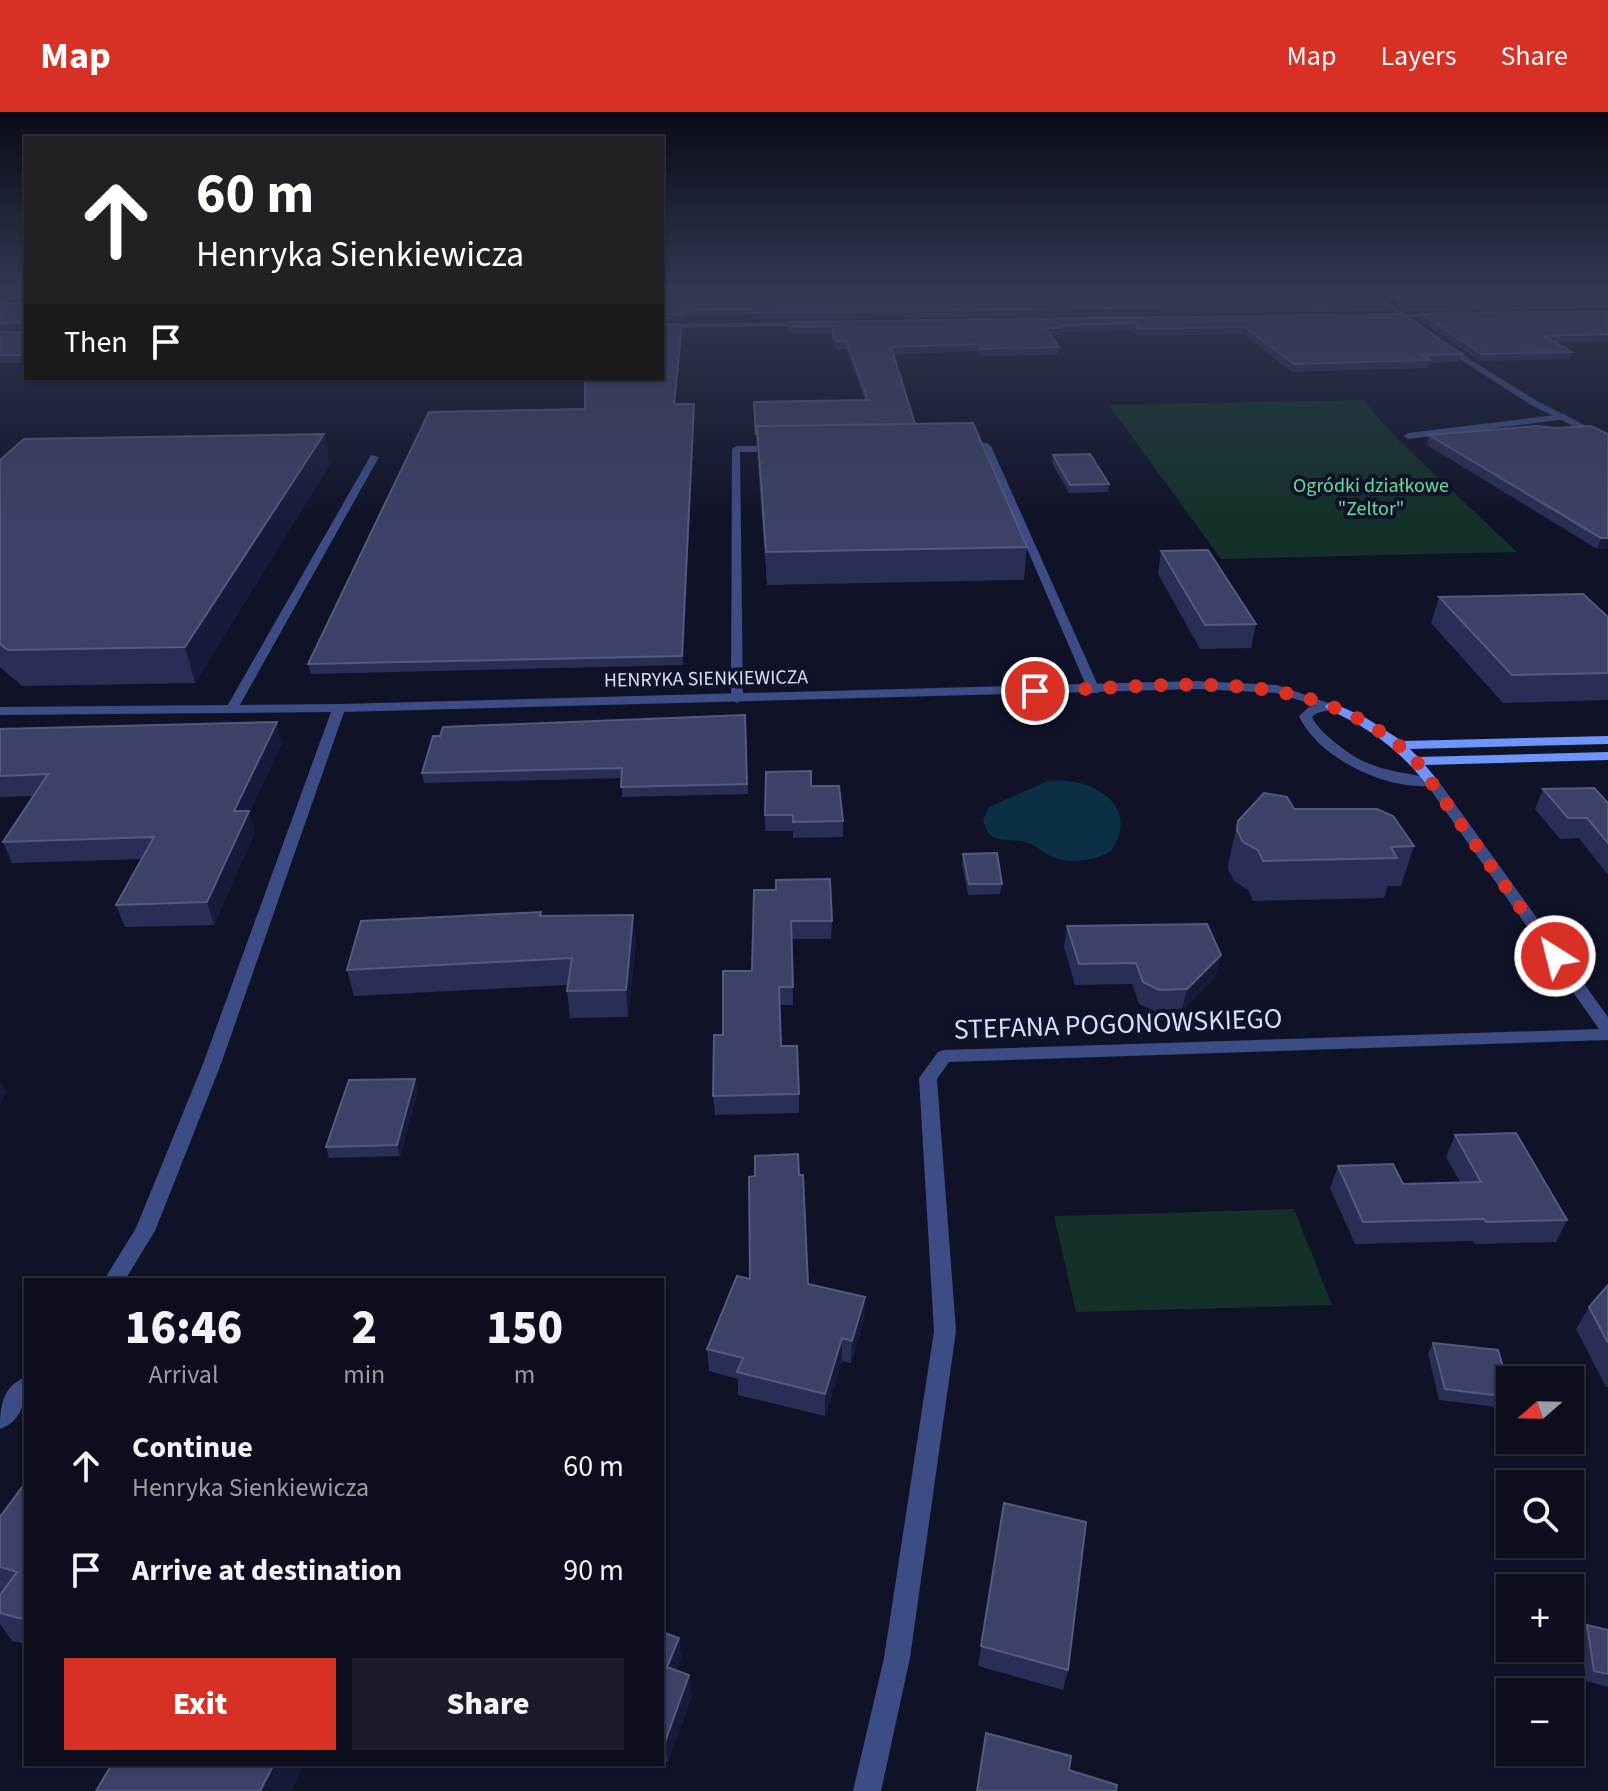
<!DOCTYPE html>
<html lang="en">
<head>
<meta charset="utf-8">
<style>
  :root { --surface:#0c0e1d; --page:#1a1c2a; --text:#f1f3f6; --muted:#9a9ca4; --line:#2c2e3b; --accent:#d93025 }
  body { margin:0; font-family:"Source Sans 3",sans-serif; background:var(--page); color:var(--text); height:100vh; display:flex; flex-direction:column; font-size:30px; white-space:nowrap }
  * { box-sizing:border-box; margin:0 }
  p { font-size:26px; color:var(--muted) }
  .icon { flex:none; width:44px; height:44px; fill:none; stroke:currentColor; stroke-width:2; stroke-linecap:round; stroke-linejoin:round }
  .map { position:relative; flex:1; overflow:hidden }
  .details { position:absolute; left:24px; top:1166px; width:640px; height:488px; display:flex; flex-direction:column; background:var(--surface); border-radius:0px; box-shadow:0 2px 6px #0004,0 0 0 2px var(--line) }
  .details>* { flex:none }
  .hud { position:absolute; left:24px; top:24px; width:640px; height:244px; border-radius:0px; box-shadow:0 2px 6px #0004,0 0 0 2px var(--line); background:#202124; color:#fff; overflow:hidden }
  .needle { width:52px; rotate:250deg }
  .controls { position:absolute; left:1496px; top:1254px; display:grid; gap:16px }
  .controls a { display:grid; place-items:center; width:88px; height:88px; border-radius:0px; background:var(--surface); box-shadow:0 2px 6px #0004,0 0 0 2px var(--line); font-size:40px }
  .pin { position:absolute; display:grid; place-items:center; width:68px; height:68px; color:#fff; margin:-34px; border:4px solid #fff; border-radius:50%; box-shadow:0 2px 8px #0007 }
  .me { position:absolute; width:88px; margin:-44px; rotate:324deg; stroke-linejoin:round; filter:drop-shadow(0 0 6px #0008) }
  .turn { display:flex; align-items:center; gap:28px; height:168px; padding:0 40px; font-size:36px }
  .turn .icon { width:104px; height:104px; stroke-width:2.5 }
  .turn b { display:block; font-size:56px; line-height:68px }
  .then { display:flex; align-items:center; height:76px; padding:0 40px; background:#0003; gap:16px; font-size:30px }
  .eta { display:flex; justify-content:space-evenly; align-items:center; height:136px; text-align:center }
  .eta b { font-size:48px; font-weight:800; line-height:56px }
  .cta { display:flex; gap:16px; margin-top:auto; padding:16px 40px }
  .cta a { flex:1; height:92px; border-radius:0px; background:var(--accent); color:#fff; font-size:32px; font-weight:800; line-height:92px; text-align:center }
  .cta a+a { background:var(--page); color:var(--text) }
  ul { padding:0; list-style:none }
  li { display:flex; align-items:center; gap:24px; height:104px; padding:0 40px }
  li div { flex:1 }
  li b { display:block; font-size:30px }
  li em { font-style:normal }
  header { display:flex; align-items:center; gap:48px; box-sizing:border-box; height:112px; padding:0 40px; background:var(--accent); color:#fff }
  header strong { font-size:38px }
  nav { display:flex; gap:44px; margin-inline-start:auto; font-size:28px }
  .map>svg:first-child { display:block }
</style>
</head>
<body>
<header>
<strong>Map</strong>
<nav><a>Map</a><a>Layers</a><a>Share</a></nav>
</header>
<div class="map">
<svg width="1608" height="1679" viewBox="0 0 1608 1679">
  <rect width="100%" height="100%" fill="#101227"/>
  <!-- green -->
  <path fill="#133128" d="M1363,288l31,36 123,116 -296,7 -112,-154z
    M1294,1097l38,96 -256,7 -22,-96z"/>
  <!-- water -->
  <path fill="#0b3045" d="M1048,669c41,-5 95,22 63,70 -16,10 -44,14 -61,5 -8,-4 -14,-11 -22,-13 -19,-7 -39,5 -45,-23l6,-13z"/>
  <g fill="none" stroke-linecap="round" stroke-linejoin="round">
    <!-- lane -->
    <path fill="#3c4d85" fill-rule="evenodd" d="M1365,178h7l36,26 -6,1z
      M1564,302l4,3 -1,2 -159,20 -4,-3 4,-3z
      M964,331h23l4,3 109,244 -2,3h-8l-2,-3 -104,-241 -23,-1v-4z
      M736,334h41l4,3 -4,3h-37l3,247 -6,4 -6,-4 1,-250z
      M371,343l8,2 -142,253 -2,3h-8l-2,-3z
      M1331,590l6,4 -2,3 -18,4 -5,4c5,10 12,16 20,23 37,32 61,30 105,39v6c-46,8 -119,-26 -138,-69l10,-9z"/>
    <!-- street -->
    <path fill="#3c4d85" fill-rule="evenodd" d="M1442,201l2,3 -58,2 -4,-2z
      M813,210l-3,4 -148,2v-4z
      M1444,231l93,58 71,36v6l-77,-38 -90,-58z
      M1197,569l80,4 60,21 -6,4 -55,-17 -79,-4 -853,23 -123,352 -66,167 -30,49h-21l32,-52 67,-164 128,-352 -331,3v-8l339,-3z
      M1432,666l5,1 171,238v23l-659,22 -12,17 19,252 -46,327 -29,133h-28l31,-133 50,-327 -15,-253 19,-26 6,-2 655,-21 -174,-247z
      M26,1265c0,22 -3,44 -26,52 0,-22 2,-43 26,-52z"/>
    <!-- secondary -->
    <path fill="#7093fc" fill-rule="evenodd" d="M1331,590l35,16 36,23 206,-5v8l-198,5 8,8 190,-5v8l-183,5 14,17 -7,4 -5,-1c-28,-36 -59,-58 -100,-76l-2,-3z"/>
  </g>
  <!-- wall -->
  <path fill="#2a2d55" d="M0,178l2,13 24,1v59h-26v-31h24l1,-3 -25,1z
    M662,178l728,14 -1,7 -637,9v-5l-68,1 -1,5h-21z
    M1377,178h231v18l-202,3z
    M1608,199v30l-52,2 16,9 -3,7 -89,2 -59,-40 1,-7z
    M1403,202l59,40 -3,8 -29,1 -2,5 -136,4 -49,-38 -105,2 -5,-5 -72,1v3l-10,1 8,11 -1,8 -77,1 -3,-5 -85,4 22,69 112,123 -3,33 -257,5 -13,-175 111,-10 -19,-51h-11l-4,-15h-41l-1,-12z
    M682,219l-7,73 19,7 -11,254 -372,9 -3,-10 277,-255z
    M1537,314l71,122 -11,1 -170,-104 2,-10z
    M1053,343l56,29 -1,8 -39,1 -17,-30z
    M0,348l330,4 -135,219 -173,3 -22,-19z
    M1161,439l95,73 -5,24 -51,1 -42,-75z
    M1439,485l169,20v83l-105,3 -72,-80z
    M745,603l3,79 -126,3v-19l-198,5 -2,-10z
    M0,617l282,14 -33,70 6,19 -41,93 -89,2 -9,-22 25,-46 -129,4 -9,-21 31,-46 -34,1z
    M811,674l32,35v16l-50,1v-7h-28v-16z
    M1543,677l65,14v72l-29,-37 -19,1 -25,-30z
    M1294,697l120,37 -13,40h-13l-4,12 -131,3 -5,-11 -14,-9 -6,-12 1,-9 9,-39z
    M963,742l39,30 -2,10 -32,1 -6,-31z
    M776,778l56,31 -1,18h-39l1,66h-14l2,41 18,48v19l-84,2 -2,-19 10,-61 29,-64z
    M541,804l95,25 -8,76 -58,1 -3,-27 1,-6 -214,11 -7,-26z
    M1067,814l148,51 -33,33 -28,1 -15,-7 -7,-20 -57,1 -11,-38z
    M418,978l-18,66 -71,2 -3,-11z
    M1455,1023l112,85 -11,22 -81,2 -2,-3 -118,3 -25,-56 8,-22 65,18 57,-2 -14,-25z
    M799,1063l9,109 57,13 -1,22 -13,44 -9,-2 -17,55 -87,-21v-16l-29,-8 -2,-22 43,-70z
    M1608,1173v102h-2l-30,-58 13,-22z
    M1433,1231l77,54v3l-4,8 -67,-8 -11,-46z
    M26,1372v160l-14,-3 -12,-17v-29l2,-3h-2v-75z
    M1004,1391l64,167 -5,20 -85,-24z
    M1587,1513l21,5v57l-22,-6 -6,-46z
    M662,1520l17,6 2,20 -5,12 16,25 -24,67 -6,-2z"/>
  <!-- shaded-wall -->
  <path fill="#181a3b" d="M12,178l14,1 -26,13v-8z
    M682,212v7l-7,81 -1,-8z
    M694,292v7l-11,254 -1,-9z
    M324,322l6,30 -135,219 -10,-36z
    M1601,426h7v10l-11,1z
    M277,610l5,21 -33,70 6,19 -41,93 -7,-23 27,-91z
    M633,803l3,26 -8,76 -2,-27z
    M1221,843l-6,22 -33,33 5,-21z
    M415,967l3,11 -18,66 -3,-11z
    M1,969l5,11 -6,13v-23z
    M865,1185l-1,22 -13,44 1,-22z
    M842,1226v23l-17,55v-22z
    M679,1526l2,20 -11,30 -3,-21z
    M689,1563l3,20 -24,67 -3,-20z
    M274,1652h27l2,4 -12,23h-31z"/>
  <!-- building -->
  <path fill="#3d4067" stroke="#55597f" stroke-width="2" d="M0,178h12l-12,6z
    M662,178h708l20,14 -638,9v-4l-69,1v4h-21z
    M1387,178h221v12l-200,2z
    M0,191l26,1v20l-3,-2 -23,1z
    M1608,199v23l-64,2 28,16 -90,2 -60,-40z
    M1403,202l59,40 -39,1 7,5 -136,4 -49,-37 -106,2 -5,-6 -72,2 -1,3h-15l13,19 -78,2 -2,-5 -88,3 24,77 -158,2 -1,9 -2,-33 114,-2 -22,-59h-11l-3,-15 -43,1v-5z
    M662,212h20l-8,80h20l-12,252 -374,8 121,-252 156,-3v-31h77z
    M26,214v29h-26v-23h24z
    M973,311l54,124 -261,5 -9,-126z
    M1537,314l19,2 35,-2 17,8v104h-7l-172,-103z
    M324,322l-139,213 -177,3 -8,-6v-184l24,-21z
    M1090,342l19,30 -39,1 -17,-30z
    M1208,438l48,74 -51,1 -44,-74z
    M1583,482l25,23v56l-96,2 -73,-78z
    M745,603l2,69 -126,3 1,-19 -200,5 11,-37h7l3,-9z
    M277,610l-43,89h15l-42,91 -91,3 38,-68 -151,5 45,-68 -48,2v-47z
    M811,659v15h28l4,35 -50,1v-7h-28l1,-43z
    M1594,676l14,15v40l-21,-25h-19l-25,-29z
    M1264,681l23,4 7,12h83l16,7 21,30 -23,1 6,11 -134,3 -5,-11 -15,-8 -6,-12 1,-9z
    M997,741l5,31h-33l-6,-30z
    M830,767l2,42h-41l2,66h-14l2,59h16l2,48 -86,2 1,-61h9v-64h29l2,-81h22v-10z
    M541,800l-1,4 93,-1 -7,75 -59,1 5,-33 -225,12 14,-49z
    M1207,812l14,31 -34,34 -28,1 -16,-8 -7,-19 -57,1 -12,-38z
    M415,967l-18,66 -71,2 23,-67z
    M1516,1021l51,87 -81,2 -2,-3 -121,3 -25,-56 55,-2 10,20 78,-2 -26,-47z
    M798,1042l1,21h4l5,109 57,13 -13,44 -10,-3 -17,56 -88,-22 6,-14 -36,-9 30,-73 13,3 -1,-102 6,-1v-20z
    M1608,1173v58l-19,-36z
    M1433,1231l65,7 12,41v6l-65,-8z
    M25,1371l1,1v136l-26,-7v-18l17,-23 -17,-5v-50z
    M1004,1391l82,19 -18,148 -87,-24z
    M1587,1513l21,5v44l-14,-3z
    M662,1520l17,6 -12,29 22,8 -24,67 -3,-1z
    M986,1621l85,23 -2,14 48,15 -1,6h-139z
    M112,1652h162l-14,27h-164z"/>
  <!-- sky -->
  <linearGradient id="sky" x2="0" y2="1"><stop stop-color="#090a15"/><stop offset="0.43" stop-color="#313952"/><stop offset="1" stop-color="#313952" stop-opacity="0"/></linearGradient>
  <rect width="1608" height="413" fill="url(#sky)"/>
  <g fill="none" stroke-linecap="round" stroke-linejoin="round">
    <!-- route -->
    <path stroke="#d93025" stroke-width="14" stroke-dasharray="0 25.2" d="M1035,579c133,-3 276,-33 381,70l139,195"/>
  </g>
  <g text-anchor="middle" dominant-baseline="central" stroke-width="8" stroke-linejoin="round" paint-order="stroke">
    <!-- far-park labels -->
    <g font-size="20" fill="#64de9e" stroke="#101227">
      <text x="1371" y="374">Ogródki działkowe<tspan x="1371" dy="23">"Zeltor"</tspan></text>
    </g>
    <!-- far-street labels -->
    <g font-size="20" fill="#d7ddfe" stroke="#101227">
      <text transform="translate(706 567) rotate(-1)">HENRYKA SIENKIEWICZA</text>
    </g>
    <!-- near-street labels -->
    <g font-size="28" fill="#d7ddfe" stroke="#101227">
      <text transform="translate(1118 912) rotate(-2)">STEFANA POGONOWSKIEGO</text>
    </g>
  </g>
</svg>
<div class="controls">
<a><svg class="needle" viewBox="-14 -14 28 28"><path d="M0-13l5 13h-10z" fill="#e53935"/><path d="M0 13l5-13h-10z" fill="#9a9ca4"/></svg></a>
<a><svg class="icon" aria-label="search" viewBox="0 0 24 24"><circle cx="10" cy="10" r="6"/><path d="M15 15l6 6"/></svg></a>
<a>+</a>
<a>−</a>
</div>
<div class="pin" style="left:1035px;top:579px;background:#d93025"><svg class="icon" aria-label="arrive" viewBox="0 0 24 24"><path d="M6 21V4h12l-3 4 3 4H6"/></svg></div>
<svg class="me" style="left:1555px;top:844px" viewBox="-20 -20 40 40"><circle r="17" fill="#d93025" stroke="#fff" stroke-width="3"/><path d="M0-11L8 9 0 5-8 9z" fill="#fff"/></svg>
<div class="hud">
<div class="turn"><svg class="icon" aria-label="ahead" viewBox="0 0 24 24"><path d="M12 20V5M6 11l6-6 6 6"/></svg><div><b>60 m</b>Henryka Sienkiewicza</div></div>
<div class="then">Then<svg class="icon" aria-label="arrive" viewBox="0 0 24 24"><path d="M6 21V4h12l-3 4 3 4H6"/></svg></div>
</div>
<section class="details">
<div class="eta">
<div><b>16:46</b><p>Arrival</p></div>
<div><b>2</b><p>min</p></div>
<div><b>150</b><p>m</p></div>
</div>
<ul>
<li><svg class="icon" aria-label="ahead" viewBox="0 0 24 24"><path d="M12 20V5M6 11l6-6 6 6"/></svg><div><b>Continue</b><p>Henryka Sienkiewicza</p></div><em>60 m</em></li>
<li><svg class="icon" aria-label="arrive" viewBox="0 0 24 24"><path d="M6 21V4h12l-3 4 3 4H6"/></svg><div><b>Arrive at destination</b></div><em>90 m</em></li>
</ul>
<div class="cta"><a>Exit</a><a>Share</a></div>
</section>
</div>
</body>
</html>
